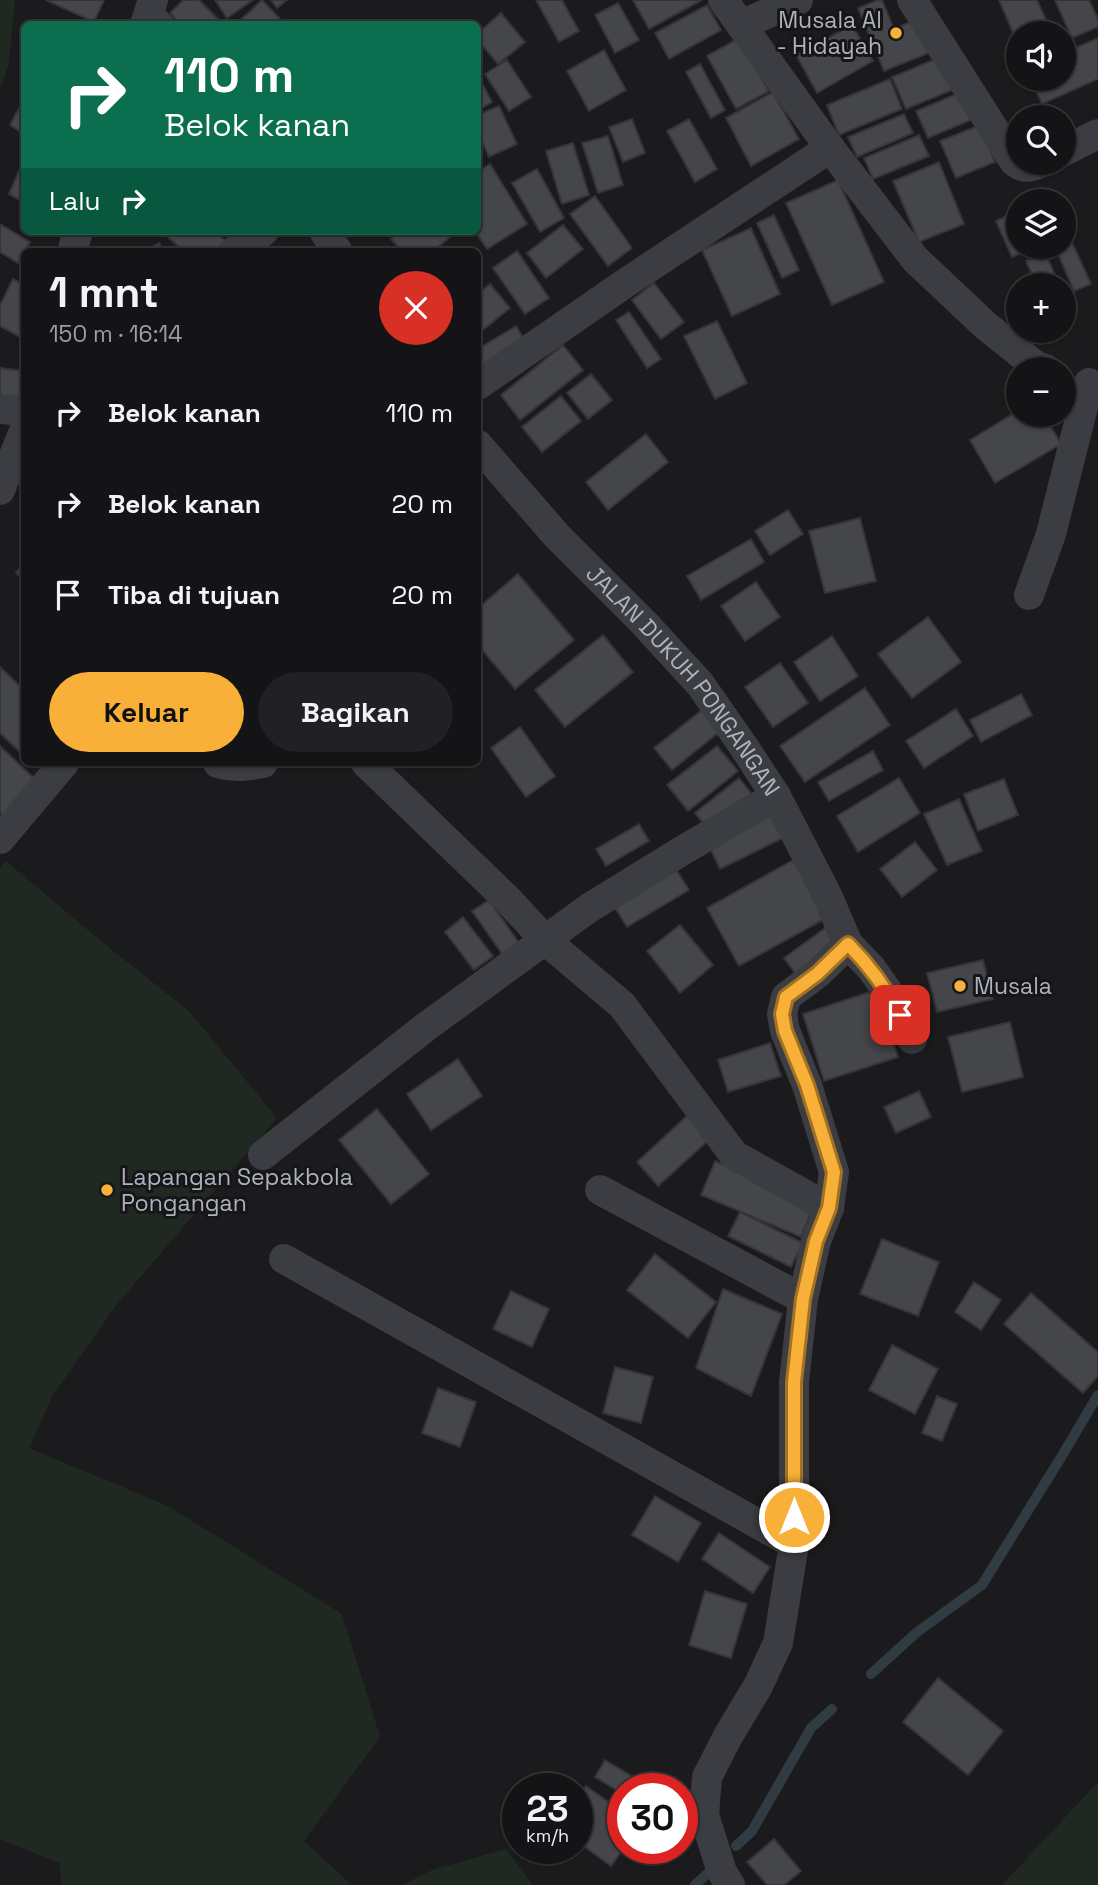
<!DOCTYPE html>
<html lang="id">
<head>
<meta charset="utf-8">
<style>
  :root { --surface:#141416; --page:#212123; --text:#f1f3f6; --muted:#9d9ea1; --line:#333335; --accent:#f8b038 }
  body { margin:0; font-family:"Space Grotesk",sans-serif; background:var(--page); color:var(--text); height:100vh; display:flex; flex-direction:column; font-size:26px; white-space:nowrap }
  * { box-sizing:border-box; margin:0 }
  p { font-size:23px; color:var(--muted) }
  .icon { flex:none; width:38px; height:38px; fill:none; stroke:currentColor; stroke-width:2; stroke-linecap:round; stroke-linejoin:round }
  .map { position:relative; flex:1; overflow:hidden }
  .sheet { position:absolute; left:21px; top:248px; width:460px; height:518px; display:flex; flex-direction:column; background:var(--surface); border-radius:10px; box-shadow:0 2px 5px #0004,0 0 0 2px var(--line) }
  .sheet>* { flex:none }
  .top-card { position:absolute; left:21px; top:21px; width:460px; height:214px; border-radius:10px; box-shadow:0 2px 5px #0004,0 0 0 2px var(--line); background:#0b6e4f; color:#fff; overflow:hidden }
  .tools { position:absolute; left:1006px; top:21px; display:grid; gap:14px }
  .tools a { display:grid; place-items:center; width:70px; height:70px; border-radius:50%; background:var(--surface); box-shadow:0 2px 5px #0004,0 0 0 2px var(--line); font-size:35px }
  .speed { position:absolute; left:502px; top:1773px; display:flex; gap:14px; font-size:35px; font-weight:700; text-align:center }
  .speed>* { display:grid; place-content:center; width:91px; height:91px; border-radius:50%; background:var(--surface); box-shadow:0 2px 5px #0004,0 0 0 2px var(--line); line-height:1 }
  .speed small { font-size:18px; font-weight:400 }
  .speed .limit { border:10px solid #d22; background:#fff; color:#111 }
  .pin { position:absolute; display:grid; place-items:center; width:60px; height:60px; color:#fff; margin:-30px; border-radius:14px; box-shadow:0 4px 10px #0006 }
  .me { position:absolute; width:77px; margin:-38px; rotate:0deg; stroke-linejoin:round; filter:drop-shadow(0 0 5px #0008) }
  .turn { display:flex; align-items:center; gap:24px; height:147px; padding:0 28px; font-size:32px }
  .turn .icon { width:91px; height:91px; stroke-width:2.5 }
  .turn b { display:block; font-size:49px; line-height:60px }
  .then { display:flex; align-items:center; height:66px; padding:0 28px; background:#0003; gap:14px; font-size:26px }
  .round { display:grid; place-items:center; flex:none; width:74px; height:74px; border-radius:37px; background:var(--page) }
  .headline { display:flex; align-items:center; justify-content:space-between; height:119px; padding:0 28px }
  h1 { font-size:42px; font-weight:700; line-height:52px }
  .primary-button { display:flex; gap:14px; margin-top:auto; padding:14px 28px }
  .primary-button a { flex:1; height:80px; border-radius:42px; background:var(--accent); color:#111; font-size:28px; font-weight:700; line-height:80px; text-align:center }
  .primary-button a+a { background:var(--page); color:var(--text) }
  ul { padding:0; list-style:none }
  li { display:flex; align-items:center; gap:21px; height:91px; padding:0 28px }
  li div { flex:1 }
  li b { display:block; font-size:26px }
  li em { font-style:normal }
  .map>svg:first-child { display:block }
</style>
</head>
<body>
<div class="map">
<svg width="1098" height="1885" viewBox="0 0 1098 1885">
  <rect width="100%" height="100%" fill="#1b1b1d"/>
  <!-- green -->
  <path fill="#202921" d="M0,0h15l-6,63 -9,27z
    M6,861l96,81 88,70 87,106 -159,185 -65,92 -24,53 139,58 174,108 38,123 -76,104 48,44h-291l-1,-22 -60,-24v-971z
    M1098,1782v103h-96z
    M506,1849l27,36h-131l30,-15z"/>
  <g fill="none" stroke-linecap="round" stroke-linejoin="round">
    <!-- stream -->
    <path stroke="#303b42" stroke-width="10" d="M871,1674l45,-41 66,-48 78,-126 38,-64
      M736,1846l16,-15 59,-103 21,-19
      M695,1885l12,-11"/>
  </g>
  <!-- building -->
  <path fill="#45464a" stroke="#353539" stroke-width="2" d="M46,0h58l-10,22z
    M183,0h16l24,24h-43l-10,-11z
    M215,0h38l-26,18z
    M262,0l23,24h-49z
    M271,0h16l-10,8z
    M536,0h26l17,31 -20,11z
    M633,0h69l-53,29z
    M878,0h4l12,29 23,-10 14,33 -47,19 -26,-63z
    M999,0h38l15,33h-34v11z
    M1055,0h34l9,19v8l-26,11z
    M618,3l21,37 -24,13 -20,-38z
    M707,5l14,25 -52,29 -14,-26z
    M501,13l24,29 -27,22 -20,-24v-7z
    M852,25l21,36 -56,32 -21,-38z
    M739,38l30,53 -33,18 -29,-53z
    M1098,38v41l-56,25 -11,-25h33v-26z
    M604,50l22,40 -37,21 -22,-40z
    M938,58l14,32 -46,19 -14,-32z
    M507,60l24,37 -22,14 -24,-37z
    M700,64l25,46 -14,8 -25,-46z
    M478,76l14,26 -14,8z
    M890,79l12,30 -63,26 -12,-30z
    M773,92l26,47 -48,27 -25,-48z
    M959,93l12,27 -43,18 -12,-27z
    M24,99v35l-14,-9z
    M499,106l18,38 -28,13 -11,-25v-17z
    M904,114l9,19 -56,24 -9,-20z
    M632,119l13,34 -22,9 -14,-35z
    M689,119l28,50 -22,13 -28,-51z
    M980,125l15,37 -39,16 -16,-37z
    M919,135l10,21 -56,23 -9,-21z
    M608,136l15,49 -25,8 -16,-50z
    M573,143l16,52 -27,9 -16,-53z
    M939,162l25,62 -45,18 -26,-61z
    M22,164l2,1v37l-15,-8z
    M490,164l37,60 -40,25 -12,-18h3v-59z
    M537,169l27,49 -24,14 -28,-49z
    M838,180l46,102 -52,23 -46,-102z
    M595,196l37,52 -24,18 -38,-52z
    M1018,211v36h18l-24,10 -16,-36z
    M774,215l25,55 -17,8 -25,-55z
    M0,224l30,18 -12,21 -18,-11z
    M563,225l20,24 -37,29 -19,-25z
    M751,228l29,66 -48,22 -30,-66z
    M161,231h53l12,10 -9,11h-32z
    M401,231h46l4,5 -19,16h-29l-12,-13z
    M1069,236l22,48 -17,7 -19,-44h9v-9z
    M159,243l5,9h-21z
    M517,251l32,47 -24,16 -32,-46z
    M1045,252l13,30 -6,3h-15l-11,-24z
    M13,279l11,6v54l-24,-13v-21z
    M654,283l30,39 -23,17 -29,-39z
    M490,284l20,24 -32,26v-40z
    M629,312l32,47 -14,9 -31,-48z
    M717,321l30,62 -32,16 -31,-63z
    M516,326l11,18 -49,28v-23z
    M563,345l20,25 -63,50 -19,-25z
    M0,368l24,3 -1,36 -23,-2z
    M591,374l21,26 -24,19 -21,-26z
    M561,396l20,25 -39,31 -20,-25z
    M1018,411v4h26l17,29 -66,39 -25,-43z
    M646,434l22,28 -60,48 -22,-28z
    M788,510l15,24 -33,21 -15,-24z
    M860,518l16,63 -51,12 -16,-62z
    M751,539l13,23 -63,38 -14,-24z
    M24,563v17l-8,-7z
    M518,574l56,66 -59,49 -37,-44v-37z
    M756,582l24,35 -35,24 -24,-35z
    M928,617l33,45 -49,36 -34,-44z
    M603,635l30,37 -68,55 -30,-37z
    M832,636l26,40 -38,25 -26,-39z
    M780,663l28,40 -35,24 -28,-40z
    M0,667l24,23v66l-24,-23z
    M865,688l25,37 -85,57 -25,-36z
    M1021,694l11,21 -51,27 -11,-22z
    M956,709l17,27 -49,32 -18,-27z
    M702,710l17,22 -47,38 -18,-22z
    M520,727l35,49 -29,21 -35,-49z
    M0,746l37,35 -33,35 -4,-4z
    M717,746l21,25 -50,40 -21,-26z
    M873,751l10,19 -54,31 -11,-19z
    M739,778l15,19 -44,35 -15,-19z
    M899,778l21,35 -62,39 -21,-36z
    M1004,779l14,36 -40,16 -14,-37z
    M959,799l23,52 -35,14 -23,-51z
    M779,804l14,29 -73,36 -14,-29z
    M639,824l10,17 -43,25 -10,-17z
    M915,842l22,28 -35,27 -22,-28z
    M795,859l33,58 -89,49 -32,-58z
    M672,863l17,27 -62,37 -17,-27z
    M489,900l30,43 -16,12 -31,-44z
    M463,917l30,39 -19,14 -29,-38z
    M680,925l33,40 -33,28 -33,-42z
    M828,926l13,19 -43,32 -14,-19z
    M983,960l10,39 -56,13 -10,-39z
    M876,990l22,67 -74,24 -21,-67z
    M1010,1022l13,55 -61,15 -14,-55z
    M770,1043l11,33 -53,16 -10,-32z
    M458,1059l24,37 -51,34 -24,-36z
    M919,1091l12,26 -35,16 -12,-26z
    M377,1109l52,65 -38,30 -52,-64z
    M689,1114l22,24 -53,48 -21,-24z
    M715,1161l100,42 -14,34 -100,-42z
    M740,1212l63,31 -12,24 -63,-31z
    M882,1239l57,23 -21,54 -58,-22z
    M655,1254l61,48 -28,36 -61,-48z
    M974,1282l27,18 -20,30 -26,-18z
    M723,1289l59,25 -31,82 -55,-28z
    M511,1291l38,18 -17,38 -39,-18z
    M1031,1293l67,59v24l-15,17 -79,-69z
    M892,1345l46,24 -23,45 -46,-24z
    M615,1367l38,10 -12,46 -38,-10z
    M438,1388l38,14 -16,45 -38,-14z
    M937,1396l20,8 -15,37 -20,-8z
    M655,1496l46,27 -23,39 -46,-27z
    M719,1533l51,34 -17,26 -51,-34z
    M705,1591l42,13 -16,54 -42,-13z
    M938,1678l65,53 -35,44 -65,-53z
    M605,1760l45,27 -2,1h-25v6l-28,-17z
    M586,1786l37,26 1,36 -13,18 -33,-24v-45z
    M774,1839l27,32 -17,14h-17l-20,-23z"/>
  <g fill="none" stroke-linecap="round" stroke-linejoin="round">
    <!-- lane -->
    <path stroke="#3b3d42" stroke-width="16" d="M152,7l15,17"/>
    <!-- street -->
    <g stroke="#3b3d42" stroke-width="30">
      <path d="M723,0l107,148 85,111 70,66 51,41 10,3"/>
      <path d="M912,0l102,161c9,8 16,7 26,2"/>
      <path d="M145,24l8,-24"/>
      <path d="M741,25l57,-25"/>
      <path d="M1064,151l34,-17"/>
      <path d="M324,231l14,21"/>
      <path d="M72,252l6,-21"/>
      <path d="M233,252l31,-21"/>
      <path d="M478,385l146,-101 206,-136"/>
      <path d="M0,409l24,2"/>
      <path id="s1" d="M478,445l79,91 87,87 56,61 44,63 32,49 51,99 21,49 -31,30 -31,23 -4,17 3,17 22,54 27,87 -5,36 -13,33 -13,58 -9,83v162l-16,99 -20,43 -30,50 -21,41 -3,38 18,57 8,13"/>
      <path d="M0,490l24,-59"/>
      <path d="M1029,595l22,-61 38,-151"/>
      <path d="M218,763c17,5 29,3 45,0"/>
      <path d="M366,763l142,137 37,40 77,65 112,150 95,53"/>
      <path d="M0,839l64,-76"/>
      <path d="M848,944l23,24 17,24 24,47"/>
      <path d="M263,1155l164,-129 162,-118 96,-59 91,-53"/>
      <path d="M600,1190l203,109"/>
      <path d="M284,1259l510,285"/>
    </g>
  </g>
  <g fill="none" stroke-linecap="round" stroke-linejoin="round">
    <!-- route casing -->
    <g stroke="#a17224" stroke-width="18">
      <path id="route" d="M794,1517v-135l9,-83 13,-58 13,-33 5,-36 -27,-87 -22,-54 -3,-17 4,-17 31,-23 31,-30c22,22 38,44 52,71"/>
    </g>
    <!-- route -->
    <use href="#route" stroke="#f8b038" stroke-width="12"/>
  </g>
  <!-- markers -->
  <g fill="#f8b038" stroke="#161618" stroke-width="2.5">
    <circle cx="896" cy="33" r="7"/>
    <circle cx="960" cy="986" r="7"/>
    <circle cx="107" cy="1190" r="7"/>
  </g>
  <g text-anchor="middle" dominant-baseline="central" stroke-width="6" stroke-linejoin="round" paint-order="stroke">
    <!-- poi labels -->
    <g font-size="23" fill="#adb2bd" stroke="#161618" text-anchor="start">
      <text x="882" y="20" text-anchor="end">Musala Al<tspan x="882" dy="26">- Hidayah</tspan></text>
      <text x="974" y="986">Musala</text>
      <text x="121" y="1177">Lapangan Sepakbola<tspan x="121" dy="26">Pongangan</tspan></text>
    </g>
    <!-- street labels -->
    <g font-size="23" fill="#adb2bd" stroke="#161618">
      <text stroke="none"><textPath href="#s1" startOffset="313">JALAN DUKUH PONGANGAN</textPath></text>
    </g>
  </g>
</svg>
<div class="tools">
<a><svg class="icon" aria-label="sound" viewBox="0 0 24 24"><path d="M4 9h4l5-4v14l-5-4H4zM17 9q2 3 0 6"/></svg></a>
<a><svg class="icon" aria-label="search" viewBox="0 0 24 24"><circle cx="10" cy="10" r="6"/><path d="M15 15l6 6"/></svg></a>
<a><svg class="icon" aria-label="layers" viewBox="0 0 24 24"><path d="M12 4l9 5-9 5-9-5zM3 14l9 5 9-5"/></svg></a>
<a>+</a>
<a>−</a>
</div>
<div class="speed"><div>23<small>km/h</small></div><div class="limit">30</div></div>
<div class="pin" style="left:900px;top:1015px;background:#d93025"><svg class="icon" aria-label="arrive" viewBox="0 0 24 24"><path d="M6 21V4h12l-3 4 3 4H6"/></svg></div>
<svg class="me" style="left:794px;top:1517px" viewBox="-20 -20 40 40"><circle r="17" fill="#f8b038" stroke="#fff" stroke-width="3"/><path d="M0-11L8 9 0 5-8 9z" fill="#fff"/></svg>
<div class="top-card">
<div class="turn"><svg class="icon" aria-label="right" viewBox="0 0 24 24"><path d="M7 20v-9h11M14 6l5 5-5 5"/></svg><div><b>110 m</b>Belok kanan</div></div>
<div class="then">Lalu<svg class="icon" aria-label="right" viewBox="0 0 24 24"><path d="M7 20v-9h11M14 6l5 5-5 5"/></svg></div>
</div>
<section class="sheet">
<div class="headline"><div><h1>1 mnt</h1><p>150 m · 16:14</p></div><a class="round" style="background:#d93025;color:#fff"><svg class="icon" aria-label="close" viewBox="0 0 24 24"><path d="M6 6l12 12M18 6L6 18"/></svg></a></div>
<ul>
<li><svg class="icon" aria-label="right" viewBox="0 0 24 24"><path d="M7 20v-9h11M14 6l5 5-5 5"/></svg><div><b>Belok kanan</b></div><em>110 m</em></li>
<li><svg class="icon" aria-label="right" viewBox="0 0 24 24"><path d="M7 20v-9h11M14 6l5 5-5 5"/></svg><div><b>Belok kanan</b></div><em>20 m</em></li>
<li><svg class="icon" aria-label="arrive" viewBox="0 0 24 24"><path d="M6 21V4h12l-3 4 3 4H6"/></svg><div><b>Tiba di tujuan</b></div><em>20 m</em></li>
</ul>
<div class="primary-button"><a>Keluar</a><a>Bagikan</a></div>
</section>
</div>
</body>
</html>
